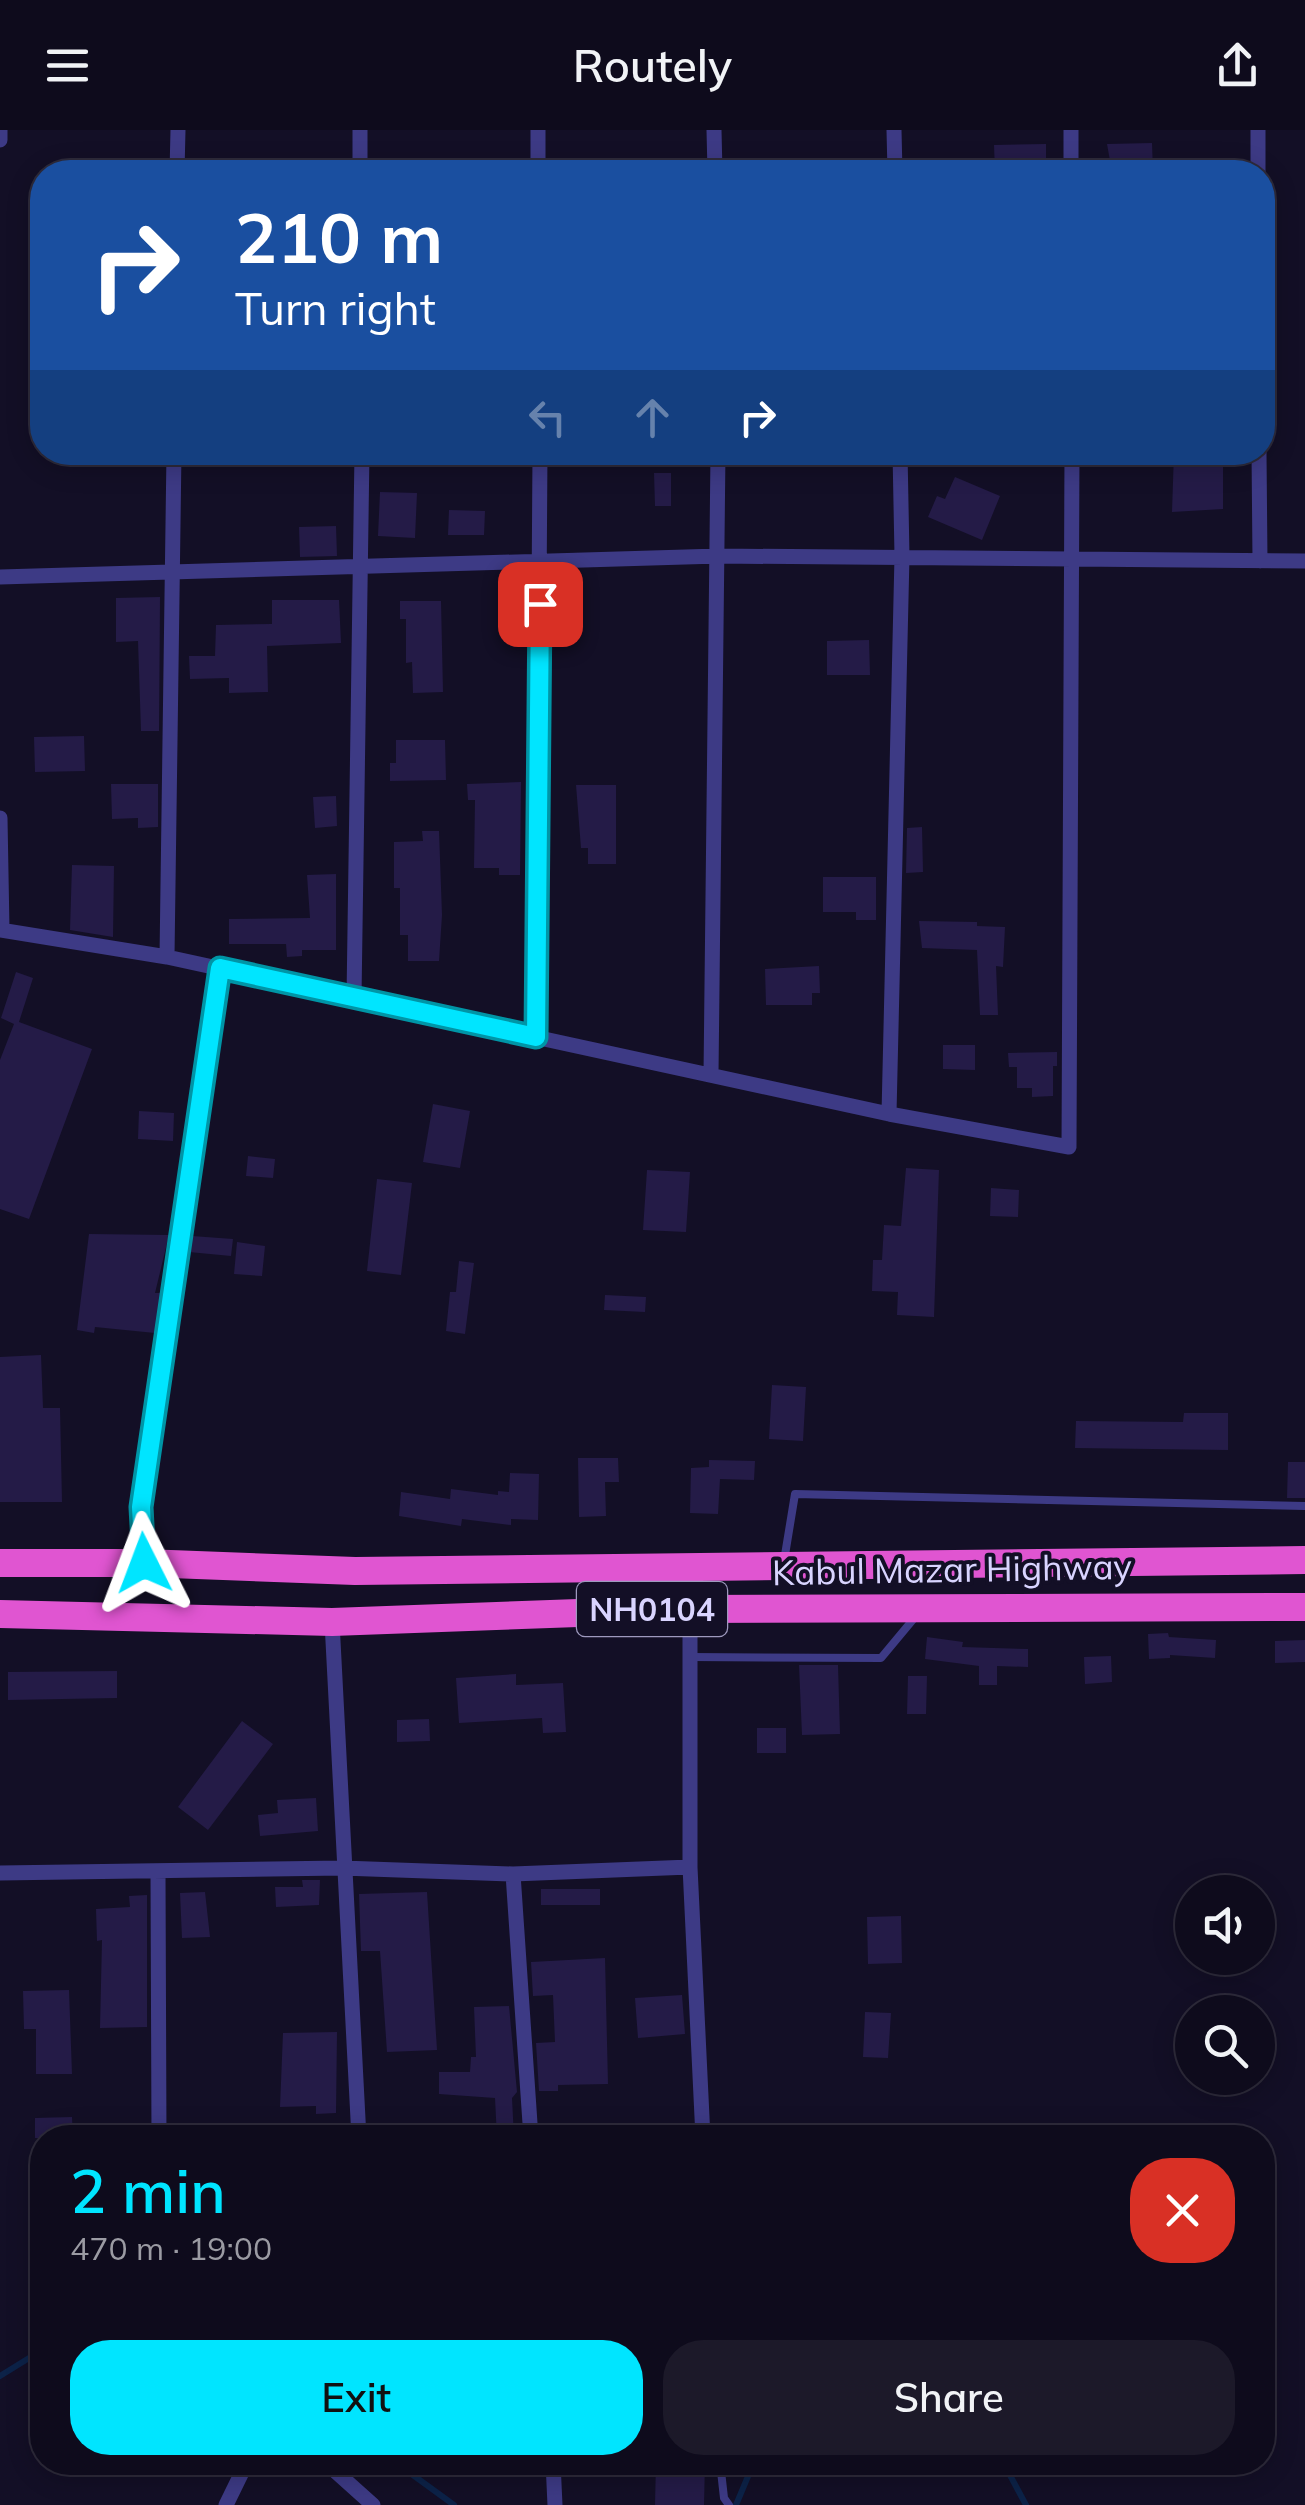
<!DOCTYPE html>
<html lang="en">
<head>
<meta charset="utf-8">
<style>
  :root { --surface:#0e0b1c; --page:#1c1929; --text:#f1f3f6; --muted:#9b9ba3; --line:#2e2b3b; --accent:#00e5ff }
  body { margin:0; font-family:Mulish,sans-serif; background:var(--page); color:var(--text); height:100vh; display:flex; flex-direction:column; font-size:38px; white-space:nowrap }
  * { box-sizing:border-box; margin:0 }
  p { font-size:32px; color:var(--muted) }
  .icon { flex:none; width:55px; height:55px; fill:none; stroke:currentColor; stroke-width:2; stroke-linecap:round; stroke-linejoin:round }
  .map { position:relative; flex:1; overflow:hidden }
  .panel { position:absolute; left:30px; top:1995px; width:1245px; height:350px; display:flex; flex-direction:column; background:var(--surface); border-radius:40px; box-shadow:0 5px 25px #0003,0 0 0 2px var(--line) }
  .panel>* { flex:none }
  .hud { position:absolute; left:30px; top:30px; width:1245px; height:305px; border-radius:40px; box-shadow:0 5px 25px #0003,0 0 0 2px var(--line); background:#1a4fa0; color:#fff; overflow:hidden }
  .controls { position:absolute; left:1175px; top:1745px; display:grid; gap:20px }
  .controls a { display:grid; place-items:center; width:100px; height:100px; border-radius:50%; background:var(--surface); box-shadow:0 5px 25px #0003,0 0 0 2px var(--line); font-size:50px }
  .pin { position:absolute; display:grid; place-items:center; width:85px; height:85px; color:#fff; margin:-42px; border-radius:20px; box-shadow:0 5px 15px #0006 }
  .me { position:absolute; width:110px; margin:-55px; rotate:357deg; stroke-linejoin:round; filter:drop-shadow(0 0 8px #0008) }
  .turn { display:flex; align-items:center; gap:35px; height:210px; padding:0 40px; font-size:45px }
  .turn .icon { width:130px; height:130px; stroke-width:2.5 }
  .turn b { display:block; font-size:70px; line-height:85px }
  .lanes { display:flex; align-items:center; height:95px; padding:0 40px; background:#0003; justify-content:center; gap:50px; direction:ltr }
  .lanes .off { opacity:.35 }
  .round { display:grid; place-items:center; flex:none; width:105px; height:105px; border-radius:40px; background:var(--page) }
  .summary { display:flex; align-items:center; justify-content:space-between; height:170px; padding:0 40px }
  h1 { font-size:60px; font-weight:600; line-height:75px; color:var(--accent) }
  .primary-button { display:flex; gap:20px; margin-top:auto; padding:20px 40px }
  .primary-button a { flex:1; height:115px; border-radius:40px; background:var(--accent); color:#111; font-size:40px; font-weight:600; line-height:115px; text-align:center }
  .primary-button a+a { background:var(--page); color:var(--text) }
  header { display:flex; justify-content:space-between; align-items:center; height:130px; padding:0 40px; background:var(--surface); font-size:45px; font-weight:600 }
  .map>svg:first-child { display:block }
</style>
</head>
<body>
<header><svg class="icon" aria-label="menu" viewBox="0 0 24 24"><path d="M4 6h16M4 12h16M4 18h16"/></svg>Routely<svg class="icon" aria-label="share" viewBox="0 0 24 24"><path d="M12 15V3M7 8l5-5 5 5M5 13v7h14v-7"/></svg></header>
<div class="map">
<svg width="1305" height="2375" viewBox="0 0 1305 2375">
  <rect width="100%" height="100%" fill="#130f26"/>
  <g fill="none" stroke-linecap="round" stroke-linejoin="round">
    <!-- stream -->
    <path stroke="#0c2248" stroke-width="6" d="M0,2246l42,-26
      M395,2332l59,43
      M1003,2332l23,43
      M736,2375l18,-43"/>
  </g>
  <!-- building -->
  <path fill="#241b47" d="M1152,13l1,29h-41l-5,-28z
    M1046,14v28h-51l-1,-27z
    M1174,322h49v57l-51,3z
    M654,343h17v33h-16z
    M955,347l45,19 -18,44 -54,-23 9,-21 8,3z
    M380,362l37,1 -2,45 -37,-2z
    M449,380l36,1 -1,24h-36z
    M336,396l1,30 -37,1 -1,-30z
    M160,467l-1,134h-18l-3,-90 -22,1v-44z
    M272,470h67l2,43 -74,3 1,46 -39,1v-15l-39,1 -1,-23h26l1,-31 56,-1z
    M400,471h41l2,91 -30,1 -1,-31 -6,1v-44h-6z
    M869,510l1,35h-43v-34z
    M84,606l1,35 -50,1 -1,-35z
    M396,610h49l1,40 -56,1v-18h6z
    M521,652l-1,93h-21v-7h-25l1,-68h-7l-1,-16z
    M111,654h47v43l-20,1v-10l-26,1z
    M576,655h40v79h-28v-16h-7z
    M336,666l1,30 -22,2 -2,-31z
    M922,697l1,45 -17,1 1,-45z
    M422,701h17l3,84 -3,46h-31v-26h-8v-47h-6v-46l29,-1z
    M72,735l42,1 -1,71 -43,-7z
    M336,744v76h-34v6l-15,1 -1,-13h-57v-25l81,-1 -3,-43z
    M823,747h53v43h-20v-8h-33z
    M919,791l58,1v4l28,1 -2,40 -7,-1 2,49h-18l-3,-65 -55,-2z
    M819,836l1,27h-8v12h-46l-1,-36z
    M16,842l17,6 -14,44 73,27 -63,170 -29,-10v-149l14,-36 -13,-6z
    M943,915h32v25l-32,-1z
    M1057,922v14h-4v30l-21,1v-9h-15v-21h-8l-1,-14z
    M433,974l37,7 -10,57 -37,-6z
    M139,981l35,2 -1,28 -35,-2z
    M248,1026l27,3 -2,19 -27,-2z
    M906,1038l33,2 -5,147 -37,-2 1,-23 -26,-1 1,-31h9l2,-35 17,1z
    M647,1040l43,2 -4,60 -43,-2z
    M377,1049l35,4 -11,92 -34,-4z
    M991,1058l28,2 -1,27 -28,-1z
    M89,1104l80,1 -14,58h6l-6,40 -60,-6 -1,6 -17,-3z
    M192,1106l41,3 -2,17 -42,-4z
    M237,1112l28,4 -3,30 -28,-2z
    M459,1131l15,2 -9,71 -19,-3 4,-39h6z
    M605,1165l41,2 -1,15 -41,-2z
    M41,1225l2,53h17l2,94h-62v-145z
    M772,1255l34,2 -3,54 -34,-2z
    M1184,1283h44v37l-153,-2 1,-27 107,1z
    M578,1328h40l1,24h-14l1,34 -27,1z
    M709,1330l46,1 -1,19 -34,-1 -2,35 -28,-1 1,-45 18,-1z
    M1288,1332h17v36h-18z
    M510,1343l29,1 -1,46 -27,-1v6l-49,-6 -1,7 -62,-10 2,-24 49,7 1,-10 47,6v-4l11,1z
    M1168,1503l1,4 47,3 -1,18 -45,-3v3l-21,1 -1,-25z
    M927,1507l36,5 -1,5 66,2v18l-31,-1v19h-18v-19l-54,-7z
    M1305,1510v22l-30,1v-22z
    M1111,1526l1,26 -27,2 -1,-27z
    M799,1535h39l2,69 -38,1z
    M117,1541v27l-109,2v-28z
    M516,1544v11l47,-2 3,49 -23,1 -1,-15 -83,5 -3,-45z
    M908,1546h19l-1,38h-19z
    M429,1589l1,22 -33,1v-22z
    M242,1591l31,23 -65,86 -30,-23z
    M757,1598h29v25h-29z
    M316,1668l2,33 -58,5 -2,-21 20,-2 -1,-13z
    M302,1750h18l-1,25 -43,2 -1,-20h28z
    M541,1759h59v16h-59z
    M205,1762l5,45 -28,1 -2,-45z
    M427,1762l10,158 -50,2 -7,-101h-19l-2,-57z
    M147,1765v132l-47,1 2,-88 -5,1 -1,-32 34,-2 -1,-11z
    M901,1786l1,47 -34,1 -1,-47z
    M605,1828l3,126 -50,1v6h-19l-3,-48 19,-1 -2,-47 -20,1 -2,-34z
    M69,1860l3,84h-36v-45h-12l-1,-38z
    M682,1865l3,39 -47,4 -3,-40z
    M509,1876l8,86 -5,6 2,40h-17l-2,-40 -56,-4v-22h31l1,-15h5l-2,-50z
    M865,1882l26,1 -3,45 -25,-1z
    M337,1902l-1,81 -20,1v-8l-36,1 3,-74z
    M72,1987l1,21h-38v-20z
    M28,2121h14v49l-14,1z
    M656,2332h49l-1,43h-49z"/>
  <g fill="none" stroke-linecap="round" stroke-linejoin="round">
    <!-- service -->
    <path stroke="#3d3a85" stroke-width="8" d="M784,1431l11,-67 510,12
      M690,1527l191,1 35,-42
      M720,2332l4,36 5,7"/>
    <!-- minor -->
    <path stroke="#3d3a85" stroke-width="15" d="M360,0v42
      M538,0v42
      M714,0l1,42
      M894,0l1,42
      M1071,0v42
      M1258,0v42
      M0,10v-10
      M177,42l1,-42
      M1259,322l1,109
      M0,447l719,-21 586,5
      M0,688l2,112
      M0,800l167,27 722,157 180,33 3,-695
      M167,827l7,-505
      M354,868l8,-546
      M536,907l4,-585
      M711,945l7,-623
      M889,984l13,-558 -2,-104
      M144,1433l-3,-56 78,-539
      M690,1479v258l13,271
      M332,1492l27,516
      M0,1743l342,-5 171,6 177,-7
      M158,1743l1,265
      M513,1744l18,264
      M325,2332l48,43
      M553,2332l2,43
      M226,2375l21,-43"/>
    <!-- trunk -->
    <path stroke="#e055d1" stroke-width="28" d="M0,1433h144l211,8 950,-11
      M0,1484l332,8 358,-13 615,-2"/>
  </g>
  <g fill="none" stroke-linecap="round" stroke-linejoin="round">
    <!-- route casing -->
    <g stroke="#0095a6" stroke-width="25">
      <path id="route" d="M144,1433l-3,-56 79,-539 316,69 4,-433"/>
    </g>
    <!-- route -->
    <use href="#route" stroke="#00e5ff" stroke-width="18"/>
  </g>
  <g text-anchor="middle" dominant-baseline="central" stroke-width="8" stroke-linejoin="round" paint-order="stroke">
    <!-- shield labels -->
    <rect fill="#130f26" stroke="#9e99be" stroke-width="2.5" x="577" y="1452" width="150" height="54" rx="8"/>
    <g font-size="32" font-weight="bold" fill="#d9d4ff">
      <text x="652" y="1479">NH0104</text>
    </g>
    <!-- street labels -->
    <g font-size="35" fill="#d9d4ff" stroke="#130f26">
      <text transform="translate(952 1439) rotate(-1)">Kabul Mazar Highway</text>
    </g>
  </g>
</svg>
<div class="controls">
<a><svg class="icon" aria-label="sound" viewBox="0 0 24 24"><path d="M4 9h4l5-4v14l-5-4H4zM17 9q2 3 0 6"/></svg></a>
<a><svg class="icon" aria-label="search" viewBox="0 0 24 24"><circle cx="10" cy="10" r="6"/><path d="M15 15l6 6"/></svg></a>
</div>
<div class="pin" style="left:540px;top:474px;background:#d93025"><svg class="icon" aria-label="arrive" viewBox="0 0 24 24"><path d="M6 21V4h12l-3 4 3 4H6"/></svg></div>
<svg class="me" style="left:144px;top:1433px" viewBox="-20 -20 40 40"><path d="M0-17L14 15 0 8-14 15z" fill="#00e5ff" stroke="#fff" stroke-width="4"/></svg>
<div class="hud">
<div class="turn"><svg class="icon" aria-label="right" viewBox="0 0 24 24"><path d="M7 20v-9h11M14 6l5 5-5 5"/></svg><div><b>210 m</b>Turn right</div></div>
<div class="lanes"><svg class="icon off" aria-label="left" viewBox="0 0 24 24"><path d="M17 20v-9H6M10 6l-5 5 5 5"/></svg><svg class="icon off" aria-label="ahead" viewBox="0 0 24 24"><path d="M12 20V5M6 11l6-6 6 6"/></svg><svg class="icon" aria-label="right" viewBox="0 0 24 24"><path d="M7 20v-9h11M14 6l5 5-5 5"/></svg></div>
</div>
<section class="panel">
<div class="summary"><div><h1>2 min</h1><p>470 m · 19:00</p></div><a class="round" style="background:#d93025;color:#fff"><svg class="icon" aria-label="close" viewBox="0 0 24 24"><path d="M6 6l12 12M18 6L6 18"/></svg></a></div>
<div class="primary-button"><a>Exit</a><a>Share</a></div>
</section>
</div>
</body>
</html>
